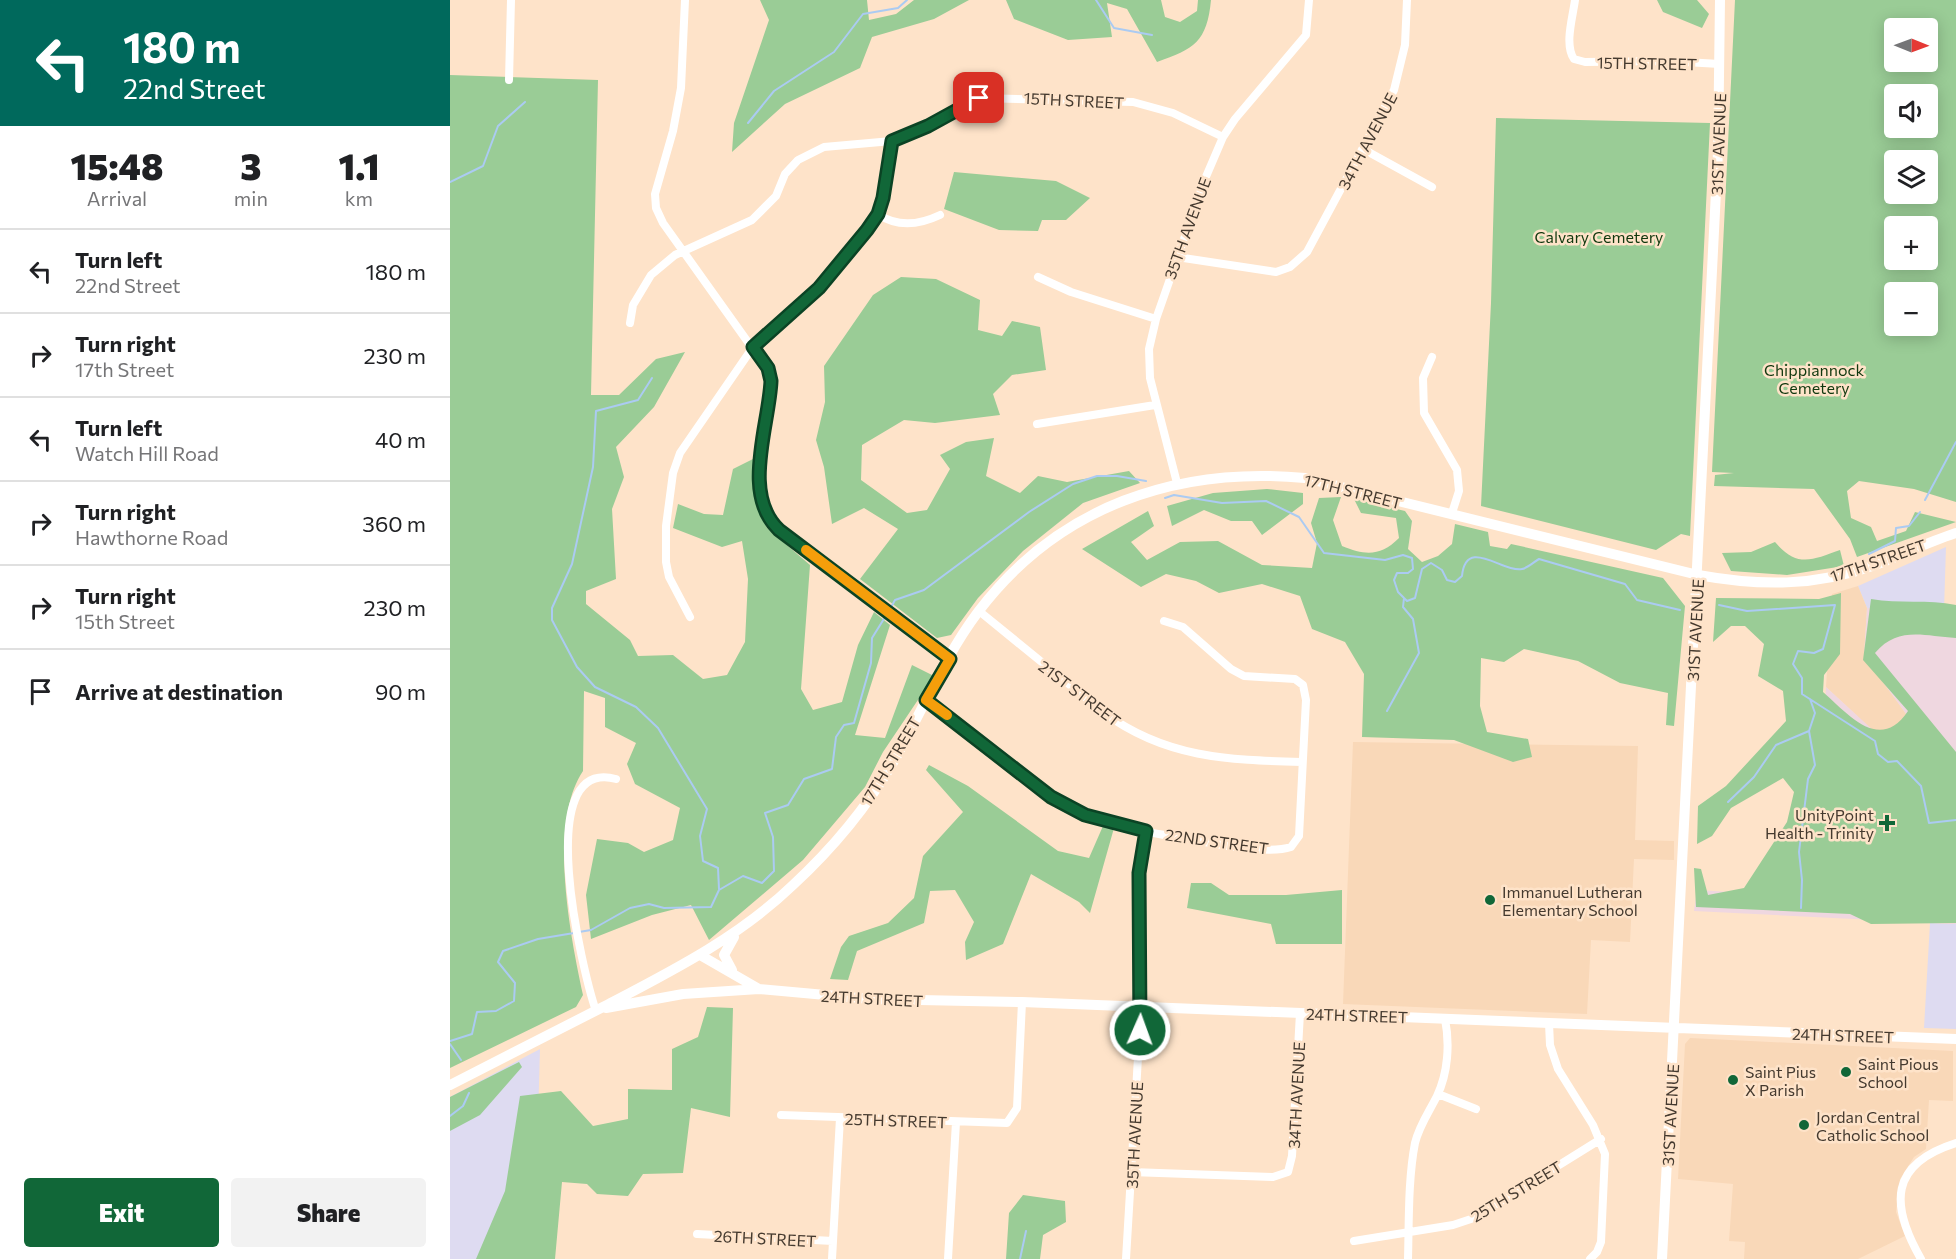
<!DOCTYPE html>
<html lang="en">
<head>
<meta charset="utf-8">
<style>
  :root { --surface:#fff; --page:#f2f2f2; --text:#202124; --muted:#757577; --line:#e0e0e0; --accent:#116738 }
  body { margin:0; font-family:Commissioner,sans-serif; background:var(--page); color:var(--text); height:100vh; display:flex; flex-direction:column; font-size:22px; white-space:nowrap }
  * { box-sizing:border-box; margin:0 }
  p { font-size:20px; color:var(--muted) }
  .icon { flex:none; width:33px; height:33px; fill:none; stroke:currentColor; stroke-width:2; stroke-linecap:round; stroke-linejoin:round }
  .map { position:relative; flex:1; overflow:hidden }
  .details { display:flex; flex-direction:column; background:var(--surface); width:450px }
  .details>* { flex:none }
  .banner { background:#00695c; color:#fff; overflow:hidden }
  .needle { width:39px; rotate:91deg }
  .fabs { position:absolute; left:1434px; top:18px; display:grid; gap:12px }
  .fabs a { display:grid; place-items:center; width:54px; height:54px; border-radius:6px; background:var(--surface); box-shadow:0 3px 15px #0003; font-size:30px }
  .pin { position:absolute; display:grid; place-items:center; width:51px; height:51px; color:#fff; margin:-26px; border-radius:12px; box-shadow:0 3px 9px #0006 }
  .me { position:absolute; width:66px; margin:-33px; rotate:2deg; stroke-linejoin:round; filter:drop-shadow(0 0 4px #0008) }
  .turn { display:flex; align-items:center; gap:21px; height:126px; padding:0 24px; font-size:27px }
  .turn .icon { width:78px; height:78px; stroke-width:2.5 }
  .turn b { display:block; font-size:42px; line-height:51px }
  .eta { display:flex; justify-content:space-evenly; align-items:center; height:102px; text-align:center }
  .eta b { font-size:36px; font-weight:800; line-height:42px }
  .action { display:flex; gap:12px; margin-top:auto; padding:12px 24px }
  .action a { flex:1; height:69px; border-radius:6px; background:var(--accent); color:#fff; font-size:24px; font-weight:800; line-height:69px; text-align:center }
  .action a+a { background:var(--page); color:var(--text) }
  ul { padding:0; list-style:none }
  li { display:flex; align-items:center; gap:18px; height:84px; padding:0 24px; border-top:2px solid var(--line) }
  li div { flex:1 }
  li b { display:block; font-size:22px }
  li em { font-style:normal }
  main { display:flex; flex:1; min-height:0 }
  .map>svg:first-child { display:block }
</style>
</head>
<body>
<main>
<section class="details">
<div class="banner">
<div class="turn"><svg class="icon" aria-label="left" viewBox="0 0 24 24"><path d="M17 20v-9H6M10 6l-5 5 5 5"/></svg><div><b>180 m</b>22nd Street</div></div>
</div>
<div class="eta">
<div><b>15:48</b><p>Arrival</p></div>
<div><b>3</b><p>min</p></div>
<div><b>1.1</b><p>km</p></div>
</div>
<ul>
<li><svg class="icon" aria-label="left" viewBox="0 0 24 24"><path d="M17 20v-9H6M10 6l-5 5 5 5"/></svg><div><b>Turn left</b><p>22nd Street</p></div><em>180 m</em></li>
<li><svg class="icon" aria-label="right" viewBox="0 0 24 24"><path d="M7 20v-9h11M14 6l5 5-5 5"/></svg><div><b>Turn right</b><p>17th Street</p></div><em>230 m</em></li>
<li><svg class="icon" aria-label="left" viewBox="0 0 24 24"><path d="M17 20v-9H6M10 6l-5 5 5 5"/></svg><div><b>Turn left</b><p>Watch Hill Road</p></div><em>40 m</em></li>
<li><svg class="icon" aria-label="right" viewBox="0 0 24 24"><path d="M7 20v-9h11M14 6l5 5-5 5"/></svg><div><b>Turn right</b><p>Hawthorne Road</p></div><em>360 m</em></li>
<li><svg class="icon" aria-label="right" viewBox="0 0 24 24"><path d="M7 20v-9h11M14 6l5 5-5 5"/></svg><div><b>Turn right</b><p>15th Street</p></div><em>230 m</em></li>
<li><svg class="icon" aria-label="arrive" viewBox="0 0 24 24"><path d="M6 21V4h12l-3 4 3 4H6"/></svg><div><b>Arrive at destination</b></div><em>90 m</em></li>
</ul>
<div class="action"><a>Exit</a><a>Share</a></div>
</section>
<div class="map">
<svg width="1506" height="1259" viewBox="0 0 1506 1259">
  <rect width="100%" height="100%" fill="#fee3c9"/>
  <!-- commercial -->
  <path fill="#dedbf1" d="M1496,547l-2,63 -77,-2 -9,-22z
    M1480,923l26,1v105l-32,-1z
    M90,1049l-6,210h-84v-162z"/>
  <!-- built -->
  <path fill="#f9d8b8" d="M1408,586l9,22 -3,48 56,77 -21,22 -73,-68 6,-93z
    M903,742l285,4 -3,94 39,1v19l-40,-1 -4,83 -39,-2 -4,74 -244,-10z
    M1240,1038l263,13v50l-24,-1 -3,49 -12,8 -14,22 -4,33 9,24 -47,23h-114l1,-17 -16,-1 4,-57 -55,-5 7,-135z"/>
  <!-- medical -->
  <path fill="#efd7e0" d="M1417,608l89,2v314l-262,-13 3,-21 117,7 12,-210 73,67 21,-21 -56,-77z"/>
  <!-- green -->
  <path fill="#9acc96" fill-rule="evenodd" d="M310,0h107l2,20 27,-6 18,-14h55l-35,19 -62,18 -12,31 -75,36 -53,48 2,-29 35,-103z
    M556,0h155l4,17 15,5 17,-11 1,-11h13c-4,42 -17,49 -54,62l-30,-53 -20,-6 5,34 -44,3 -54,-21z
    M1207,0h40l12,14 -7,14 -39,-16z
    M1285,0h221v502l-42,-13 -55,-8 -12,10 4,27 20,9 6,14 29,-10 9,-19 41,10 -99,35 -7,-18 -36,-50 -100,-3 1,-11 19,-2 -22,-1zM1444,28h34v34h-34zM1444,94h34v34h-34zM1444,160h34v34h-34zM1444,226h34v34h-34zM1444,292h34v34h-34z
    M0,75l148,5 -7,315h28l37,-36 29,-7 -31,55 -38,40 8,30 -12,32 4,70 -30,12v13l44,36 8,16 35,-1 30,24 24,-4 18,-33 3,-63 -6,-38 -20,6 -49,-19 5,-24 26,10 19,1 10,-46 22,-11 1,46 11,24 43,37 -9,124 12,21 29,-8 16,-57 16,-33 16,13 -35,110 30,3 27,-73 22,11 -51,76 -18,35 -62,73 -94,80 -18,-35 -39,10 -61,24 -5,-44 11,-56 31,4 16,9 29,-12 7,-32 -45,-24 -8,-20 9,-21 -31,-16v-29l-21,-7 -1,80c-35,52 -13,164 0,224l-7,12 -126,61z
    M1046,118l214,5 -20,413 -9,-2 -25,16 -175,-44 10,-203z
    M504,172l102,9 34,17 -24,22h-24l-4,11 -39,-1 -55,-21z
    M451,277l35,2 44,21 -2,30 24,6 10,-15 28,6 6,43 -34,5 -19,19 7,21 -65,8 -31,-3 -42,25 -1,35 46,33 20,-3 23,-41 -10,-14 26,-13 28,-4 -8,38 34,17 18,-17 29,6 62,-11 11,12 -57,20 -60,48 -45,47 -27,37 -14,3 -77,-59 38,-50 -34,-21 -32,16 -8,-57 -8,-27 9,-38 -1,-36 49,-71z
    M817,489l36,4v11l-41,31 -10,-14h-21l-27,-11 -32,16 -5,-20 46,-13z
    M891,497l-8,23 9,26c24,10 39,10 57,-8l-3,-20 -35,-5 -7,-14 51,12 7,10 -4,28 14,13 16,-6 14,-12 3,-20 33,8 2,14 17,3 4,-5 152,34 22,28 -11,120 -8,-1 2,-32 -48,-10 -42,-22 -54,-12 -20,13 -23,-4 -1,48 7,26 41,7 4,18 -19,5 -59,-22 -92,-3 2,-63 -19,-32 -33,-13 -12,-33 -38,-12 -43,9 -23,-12 -30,-7 -25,13 -59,-38 66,-38 6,15 -23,16 16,18 33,-18 38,-1 44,24 50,3 5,-25 -6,-20 8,-25z
    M1325,542c22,26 37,18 65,8l4,16 -57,9 -56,-4 -9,-18 29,-1z
    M1391,593l-1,61 -16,21 -1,17c26,23 57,61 85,19l-45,-51 8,-61c28,5 57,0 85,6v33c-33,-2 -58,-12 -81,15l81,99v171l-85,1 -21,-10 -154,-7 -2,-39 7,1 7,26 36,-7 43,-66 7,-30 -11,-14 -52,30 -19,28 -15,8 1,-38 28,-20 60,-65 -3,-30 -25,-15 6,-32 -19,-18h-14l-18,16 3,-44 103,1z
    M479,765l39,21 90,65 31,7 14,-32 11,2 -24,85 -11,-11 -48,-28 -28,70 -37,16 -1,-18 9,-20 -19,-32 -25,1 -6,32 -67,28 -9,29 -18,-1 11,-32 8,-11 39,-13 26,-25 9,-42 40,-44 -37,-42z
    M741,883h20l18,12h57l56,-5v54h-66l-5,-20 -84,-16z
    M257,1007l26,1 -3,109 -39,-9 -8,65 -40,1 -15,22 -31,-2 -10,-10 -25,-2 -7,77h-79l29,-68 15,-95 41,-5 32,35 35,-7v-30l44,1v-41l26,-12z
    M69,1062l3,5 -42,48 -30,16v-34z
    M573,1195l42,6 1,21 -23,13 -3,24h-34l3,-46z"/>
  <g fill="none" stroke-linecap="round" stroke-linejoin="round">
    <!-- stream -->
    <path stroke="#abcbf2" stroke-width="2" d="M646,0l18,28 38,7
      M298,123l26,-32 60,-39 29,-38 35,-6 9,-8
      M0,182l33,-16 15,-40 27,-24
      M202,378l-14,22 -42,11 -3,56 -21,97 -20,44v12l25,47 18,20 41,20 22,21 49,81 -7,27 3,25 15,7 1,21
      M715,498l9,-3 48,8 44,-2 33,16 25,36 61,7 18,-5 9,3 1,11 -5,4h-11l-3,7 4,12 9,9 8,-3 7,-29 9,-6 11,7 5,10 8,2 7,-6c4,-40 41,-3 60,-7 6,-1 13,-8 17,-10l86,25 12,16 43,10
      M1475,500l31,-58
      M1419,554l26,-13 1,-13 13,-2 11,-14
      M1269,605l28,6 88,-6 -12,44 -9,4 -16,-2 -5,13 9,14v16l73,47 3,13 10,8 9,-1 24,25 8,37 27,-3
      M440,609l5,-9 29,-10 105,-78 44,-28 24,-8h20l29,5
      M937,711l32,-58 -6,-34 -10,-12 1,-9
      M1278,802l26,-25 22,-32 33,-14 6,-18 -5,-14
      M1351,908l1,-28 -3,-28 9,-73 7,-14 -6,-34
      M129,932l12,-2 39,-22 19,-4 15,4 47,-1 8,-17 24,-14 19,7 12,-12 -1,-34 -8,-24 23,-8 16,-26 28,-10 4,-32 8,-12 10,-2 17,-60 1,-25 15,-24
      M0,1041l22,-7 5,-22 19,-1 18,-10 1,-18 -17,-21 5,-11 35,-12 36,-6
      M0,1044l11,16
      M0,1116l13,-10 6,-13
      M570,1259l6,-28"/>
    <!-- minor -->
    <path stroke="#fff" stroke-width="8" d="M235,0l-4,88 -8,43 -18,63 1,14 7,15 107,150c8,51 -34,115 9,157l171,129
      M1125,0c-2,16 -11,45 -1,59l11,3 82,-1 53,3
      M59,80l2,-80
      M913,149l69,38
      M428,214c20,14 41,11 62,1
      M727,257l99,15 14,-5 17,-15 87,-162 11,-45 2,-45
      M588,277l33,15 85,27
      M180,323l3,-18 18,-30 24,-20 77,-35 24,-24 9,-22 13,-14 26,-13 68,-6 37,-15 50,-28 154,4 40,11 50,24
      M982,357l-9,21 1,35 33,57 2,21 -7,22
      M587,424l118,-19
      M727,483l-27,-105 -1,-29 7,-30 49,-140 18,-42 12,-18 71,-84 3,-35
      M529,611l124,101c62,46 124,48 199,50
      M240,617l-21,-40 -3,-15v-36l7,-53 7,-20 73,-106 66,-59 48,-58 11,-16 5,-16 9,-57
      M476,700c50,34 92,82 146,109 41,20 89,25 133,33 22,4 65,12 86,5l8,-11 7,-136 -3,-15 -8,-6 -51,-3 -13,-7 -48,-42 -19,-6
      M146,1011c-13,-38 -66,-255 20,-232
      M1099,1023l1,22 8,24 35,56 12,29 -4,88 -4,10 -7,7
      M988,1094l38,15
      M331,1115l226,8 10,-15 5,-106
      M681,1172l142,5 15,-5 4,-16 8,-143
      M247,1234l136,7
      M904,1241l99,-16 21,-7 127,-79
      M382,1259l8,-141
      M498,1259l8,-137
      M676,1259l15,-252 -2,-134 7,-42
      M958,1259c1,-37 0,-80 7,-116 4,-17 14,-31 22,-47 11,-23 13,-52 8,-77
      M1471,1259c-31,-54 -32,-95 35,-116"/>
    <!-- tertiary -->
    <path stroke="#fff" stroke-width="10" d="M250,955l59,34
      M282,970l-8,-15 10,-18
      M156,1008l77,-14 76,-5 111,10 152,3 934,37
      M0,1085c51,-26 102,-52 153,-78 67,-35 135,-69 190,-122 39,-36 74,-78 101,-124 28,-49 50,-104 84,-149 80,-106 199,-146 327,-134l393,97c61,11 117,12 177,-10 27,-10 53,-23 81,-32
      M1212,1259l56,-1107 2,-152"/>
  </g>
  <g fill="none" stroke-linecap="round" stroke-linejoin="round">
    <!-- route casing -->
    <g stroke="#0b4324" stroke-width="15">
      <path id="route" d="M529,98l-51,28 -36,15 -9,57 -5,16 -11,16 -48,58 -66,59 15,21 3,13c-2,45 -30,113 8,149l171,129 -24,41 125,97 34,18 61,16 -7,42 1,157"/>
    </g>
    <!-- route -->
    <use href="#route" stroke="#116738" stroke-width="10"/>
    <!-- slow -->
    <path stroke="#f59e0b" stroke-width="10" d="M356,550l144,109 -24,41 21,15"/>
  </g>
  <!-- markers -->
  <g fill="#116738" stroke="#fee3c9" stroke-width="2">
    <path d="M1434 814h6v6h6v6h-6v6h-6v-6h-6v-6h6z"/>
    <circle cx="1040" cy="900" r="6"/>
    <circle cx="1396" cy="1072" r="6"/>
    <circle cx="1283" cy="1080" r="6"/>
    <circle cx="1354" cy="1125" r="6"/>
  </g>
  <g text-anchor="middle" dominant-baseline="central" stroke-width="5" stroke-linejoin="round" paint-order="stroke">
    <!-- street labels -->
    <g font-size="16" fill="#453a2f" stroke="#fee3c9">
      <text transform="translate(1197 63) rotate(1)">15TH STREET</text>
      <text transform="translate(624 100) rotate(3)">15TH STREET</text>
      <text transform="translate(917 141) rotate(-62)">34TH AVENUE</text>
      <text transform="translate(1268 144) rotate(-88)">31ST AVENUE</text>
      <text transform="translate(737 228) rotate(-70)">35TH AVENUE</text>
      <text transform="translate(903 491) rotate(14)">17TH STREET</text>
      <text transform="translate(1428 560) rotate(-19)">17TH STREET</text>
      <text transform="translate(1245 630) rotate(-87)">31ST AVENUE</text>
      <text transform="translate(630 693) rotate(37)">21ST STREET</text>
      <text transform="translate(440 761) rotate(-59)">17TH STREET</text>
      <text transform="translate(767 841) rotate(8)">22ND STREET</text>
      <text transform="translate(422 998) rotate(3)">24TH STREET</text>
      <text transform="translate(907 1015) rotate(2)">24TH STREET</text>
      <text transform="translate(1393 1035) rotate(2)">24TH STREET</text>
      <text transform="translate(846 1095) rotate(-87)">34TH AVENUE</text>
      <text transform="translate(1220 1115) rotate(-87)">31ST AVENUE</text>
      <text transform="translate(446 1120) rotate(2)">25TH STREET</text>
      <text transform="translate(684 1135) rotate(-87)">35TH AVENUE</text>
      <text transform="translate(1066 1191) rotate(-31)">25TH STREET</text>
      <text transform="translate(315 1238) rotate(3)">26TH STREET</text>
    </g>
    <!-- park labels -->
    <g font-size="16" fill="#10380e" stroke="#fee3c9">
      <text x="1149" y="236">Calvary Cemetery</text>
      <text x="1364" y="369">Chippiannock<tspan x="1364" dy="18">Cemetery</tspan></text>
    </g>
    <!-- poi labels -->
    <g font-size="16" fill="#453a2f" stroke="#fee3c9" text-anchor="start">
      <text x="1424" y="814" text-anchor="end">UnityPoint<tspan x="1424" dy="18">Health - Trinity</tspan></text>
      <text x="1052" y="891">Immanuel Lutheran<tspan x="1052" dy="18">Elementary School</tspan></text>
      <text x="1408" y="1063">Saint Pious<tspan x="1408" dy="18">School</tspan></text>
      <text x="1295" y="1071">Saint Pius<tspan x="1295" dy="18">X Parish</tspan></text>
      <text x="1366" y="1116">Jordan Central<tspan x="1366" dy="18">Catholic School</tspan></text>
    </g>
  </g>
</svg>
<div class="fabs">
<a><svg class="needle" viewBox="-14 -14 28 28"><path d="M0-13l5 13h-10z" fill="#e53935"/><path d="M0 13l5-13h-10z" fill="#757577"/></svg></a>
<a><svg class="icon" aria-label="sound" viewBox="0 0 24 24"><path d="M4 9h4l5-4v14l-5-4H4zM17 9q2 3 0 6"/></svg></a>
<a><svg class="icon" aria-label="layers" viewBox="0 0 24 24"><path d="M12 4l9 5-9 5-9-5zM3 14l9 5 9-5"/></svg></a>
<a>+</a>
<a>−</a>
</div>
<div class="pin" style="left:529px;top:98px;background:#d93025"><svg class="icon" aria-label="arrive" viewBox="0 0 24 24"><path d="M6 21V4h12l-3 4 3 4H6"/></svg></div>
<svg class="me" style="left:690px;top:1030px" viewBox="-20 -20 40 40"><circle r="17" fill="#116738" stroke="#fff" stroke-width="3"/><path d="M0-11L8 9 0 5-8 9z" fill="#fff"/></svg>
</div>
</main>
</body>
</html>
